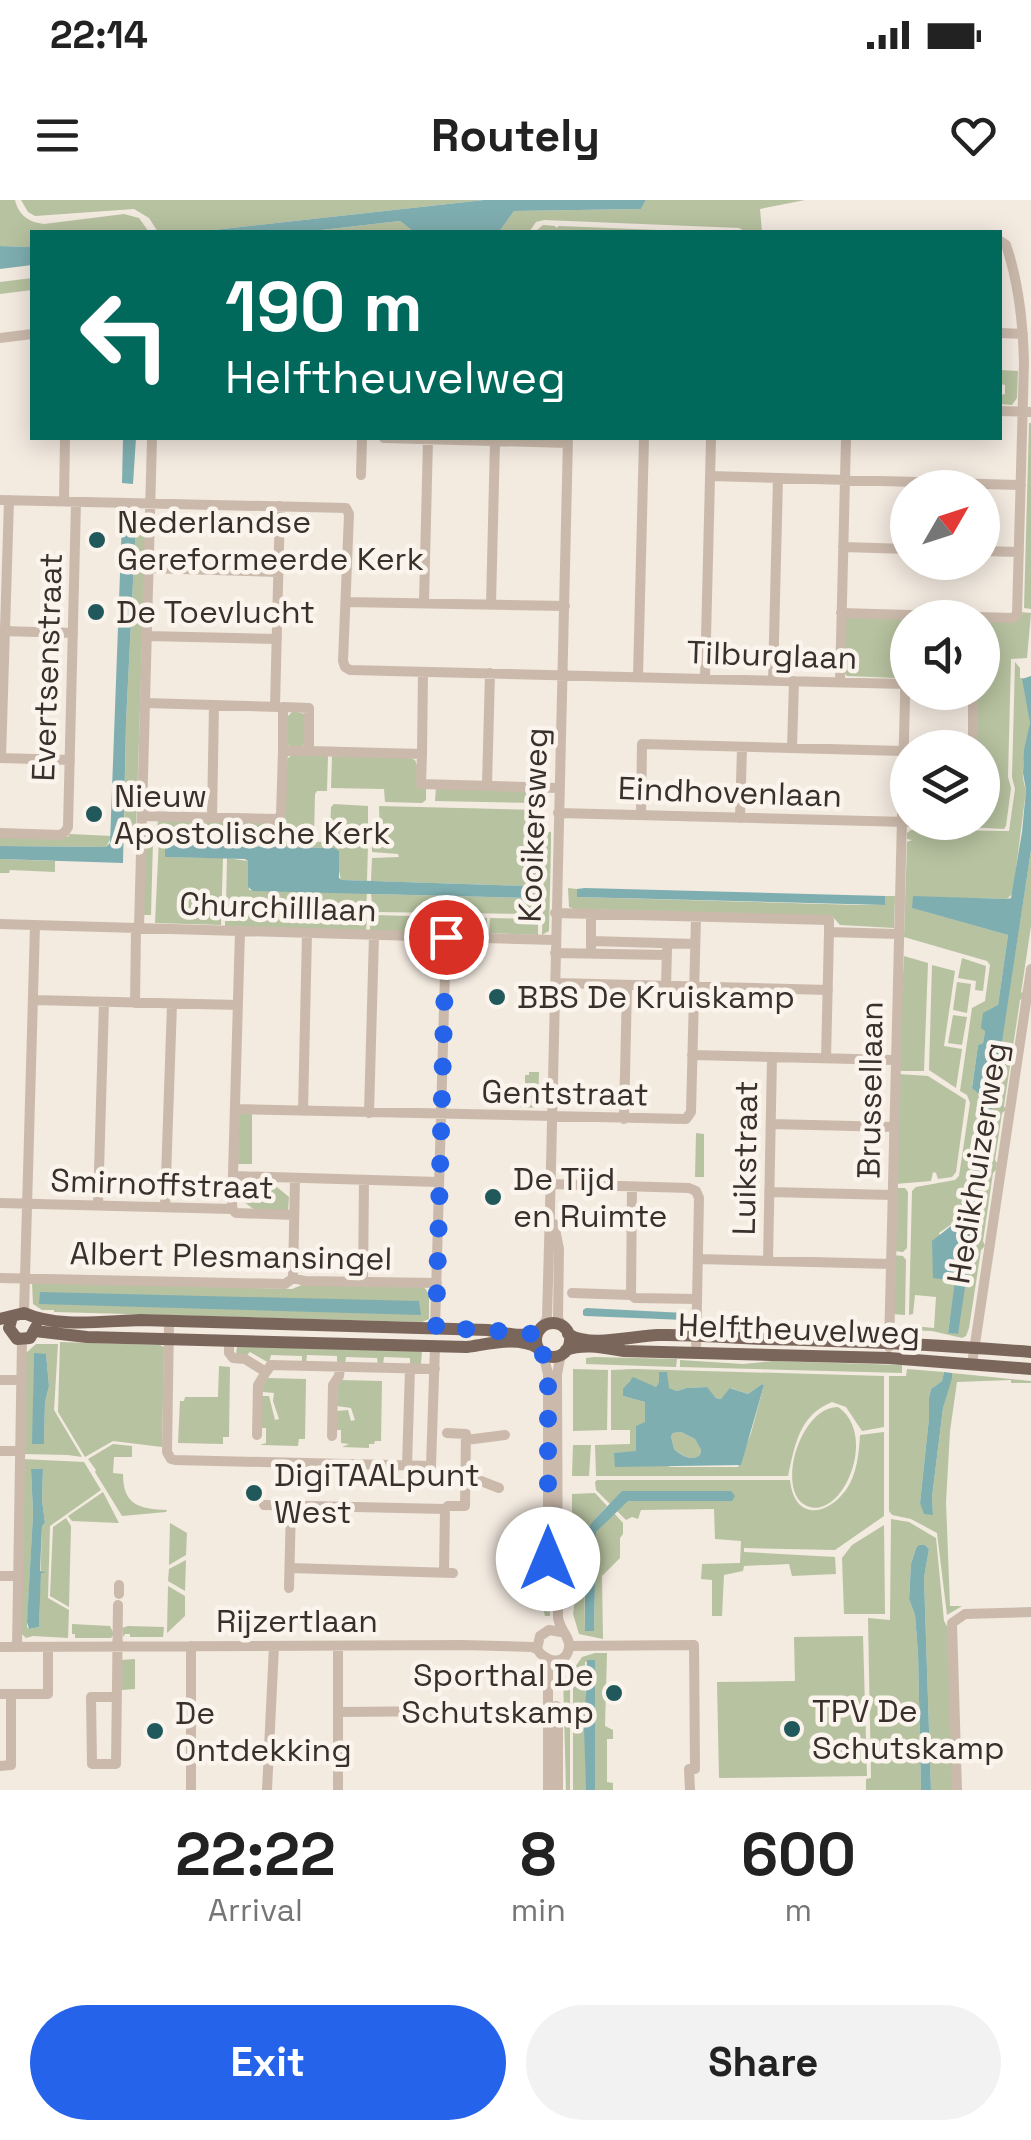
<!DOCTYPE html>
<html lang="en">
<head>
<meta charset="utf-8">
<style>
  :root { --surface:#fff; --page:#f2f2f2; --text:#222; --muted:#767676; --accent:#2563eb }
  body { margin:0; font-family:"Space Grotesk",sans-serif; background:var(--page); color:var(--text); height:100vh; display:flex; flex-direction:column; font-size:38px; white-space:nowrap }
  * { box-sizing:border-box; margin:0 }
  p { font-size:32px; color:var(--muted) }
  .icon { flex:none; width:55px; height:55px; fill:none; stroke:currentColor; stroke-width:2; stroke-linecap:round; stroke-linejoin:round }
  .map { position:relative; height:1590px; overflow:hidden }
  .side { display:flex; flex-direction:column; background:var(--surface); flex:1 }
  .side>* { flex:none }
  .hud { position:absolute; left:30px; top:30px; width:972px; height:210px; border-radius:0px; box-shadow:0 5px 25px #0003; background:#00695c; color:#fff; overflow:hidden }
  .needle { width:65px; rotate:51deg }
  .controls { position:absolute; left:890px; top:270px; display:grid; gap:20px }
  .controls a { display:grid; place-items:center; width:110px; height:110px; border-radius:50%; background:var(--surface); box-shadow:0 5px 25px #0003; font-size:50px }
  .pin { position:absolute; display:grid; place-items:center; width:85px; height:85px; color:#fff; margin:-42px; border:5px solid #fff; border-radius:50%; box-shadow:0 2px 10px #0007 }
  .me { position:absolute; width:110px; margin:-55px; rotate:0deg; stroke-linejoin:round; filter:drop-shadow(0 0 8px #0008) }
  .turn { display:flex; align-items:center; gap:35px; height:210px; padding:0 30px; font-size:45px }
  .turn .icon { width:130px; height:130px; stroke-width:2.5 }
  .turn b { display:block; font-size:70px; line-height:85px }
  .eta { display:flex; justify-content:space-evenly; align-items:center; height:170px; text-align:center }
  .eta b { font-size:60px; font-weight:800; line-height:70px }
  .cta { display:flex; gap:20px; margin-top:auto; padding:20px 30px }
  .cta a { flex:1; height:115px; border-radius:60px; background:var(--accent); color:#fff; font-size:40px; font-weight:800; line-height:115px; text-align:center }
  .cta a+a { background:var(--page); color:var(--text) }
  .status { display:flex; justify-content:space-between; align-items:center; height:70px; padding:0 50px; background:var(--surface); direction:ltr }
  .status svg { height:28px; fill:currentColor }
  header { display:flex; justify-content:space-between; align-items:center; height:130px; padding:0 30px; background:var(--surface); font-size:45px; font-weight:800 }
  .map>svg:first-child { display:block }
</style>
</head>
<body>
<div class="status"><b>22:14</b><svg viewBox="0 0 49 12"><path d="M0 12V9h3v3zM5 12V6h3v6zM10 12V3h3v9zM15 12V0h3v12zM26 1h20v11H26zM47 4h2v5h-2z"/></svg></div>
<header><svg class="icon" aria-label="menu" viewBox="0 0 24 24"><path d="M4 6h16M4 12h16M4 18h16"/></svg>Routely<svg class="icon" aria-label="heart" viewBox="0 0 24 24"><path d="M12 20l-8-8c-3-5 5-10 8-4 3-6 11-1 8 4z"/></svg></header>
<div class="map">
<svg width="1031" height="1590" viewBox="0 0 1031 1590">
  <rect width="100%" height="100%" fill="#f3eae0"/>
  <!-- green -->
  <path fill="#b7c2a0" fill-rule="evenodd" d="M0,0h15c4,16 14,22 29,24l80,-10 15,4 10,14h-117v15l-32,-1z
    M21,0h463l-288,32h-38l-9,-14 -15,-9 -99,7 -7,-4z
    M646,0h159l-45,9 2,23h-16l-7,-4 -195,-8 -8,2 -7,10h-30l15,-21 127,-2z
    M400,21l14,11h-110z
    M543,25l12,1 1,2 3,-2 150,6h-174z
    M32,78v12l-32,4v-12z
    M1000,170l18,1 -1,27 -5,7 -12,-1v-9l5,-1v-9l-5,-1z
    M1029,223h2v186l-7,-1z
    M136,322h10l-10,310h-12l2,-110z
    M1020,412l11,1 -4,45 -16,1 -3,118 3,11 -5,38 -2,3 -38,-2v-3l16,-2v-74l-7,-1 2,-54 5,-1 1,-71z
    M846,417l56,2v56l-7,3 -48,-2 -3,-4z
    M1015,462l5,6v10h3l1,3c0,14 5,28 6,42 0,24 -13,41 -4,67l-13,103 -6,6 -94,-2v11l95,27 -10,70 -13,26 -2,12 -5,2 -6,42 12,10 -18,117 -27,19 17,47 -8,52 9,2 74,-484v76l-10,67 4,-2v5l-5,4 -16,106 2,4 -4,3 -7,47 2,3 -1,7 -3,3 -10,68 2,5 -4,4 -12,78 -3,8 -4,2 -30,-7 -24,-1v-7l4,1 1,2 21,2 2,-31 -21,-2 -2,19 -4,1 3,-124 4,-4 39,-7 4,-4 11,-73 -3,-8 -7,-4 12,-83 13,-7 5,-36 -3,-4 -83,-24 3,-95 5,-2 -5,-1v-6l4,-3 98,1 6,-42 -3,-12z
    M293,511l12,3v30l-3,3h-12l-3,-3v-27z
    M292,555l36,1 -1,35h-10l-2,3 -1,43 -85,-3 -1,-12 49,1 7,-5 2,-58z
    M332,556l78,2 5,2 11,28v12l-4,3 -37,-1 -1,-13 -53,-1z
    M436,587l104,4v12l-105,-2z
    M334,604l34,2v31l-33,1 -5,-5 1,-26z
    M379,606l159,4 3,2 -2,102 -166,-2 -2,-18 158,4 -1,-12 -157,-5 1,-23 27,-1 -1,-3 -26,-2v-10l8,-1z
    M158,620l66,2v10l-3,3 -61,-2 -3,-3z
    M547,632h4v13l-2,86 -7,4 3,-101z
    M70,634l42,2 -6,11 -106,-1v-11l68,2z
    M145,637h6l2,3 -2,75h-8z
    M159,638l207,5 2,2 -1,36 -26,-1 -7,-32 -168,-3 -1,12 58,1 -2,67 -66,-2z
    M227,658l21,3 1,29 118,3 -1,16 -4,2 -133,-4 -3,-3z
    M0,659l55,2v11l-45,-2 -1,3h-9z
    M568,688l9,1v8l283,8h24l1,-9h10l-1,32 -54,-3 -8,-9 -258,-7 -5,-2z
    M228,711l136,4 3,3 -1,13 -141,-4v-13z
    M373,715l114,3v14l-117,-1v-14z
    M490,718l46,1 2,3v13l-49,-2z
    M904,756l24,7 -4,108h-26z
    M962,758l24,8 -3,25 -8,-1 1,-9 -18,-3z
    M932,765l23,6 -11,75 18,3 -6,39 -27,-18z
    M957,782l14,2 -4,29 -14,-3z
    M953,815l14,2 -5,28 -14,-2z
    M529,872h10l-1,36 -18,-1v-19h5v-13h4z
    M898,874l30,2 38,24 -10,72 -4,5 -14,2 -2,-6 -3,-1 -2,9 -36,3z
    M239,914h13v50h-14z
    M696,933l8,1v43h-9z
    M245,982l27,1 17,14 -1,15 -32,-1 -17,-13 1,-12z
    M895,988h10l3,4 -1,56 -4,4 -9,-1z
    M893,1055l10,1 3,4 -1,55 -13,-1z
    M36,1082l256,7 12,-5 120,3 5,7v25l-7,3 -368,-10v-2h-12l-9,-6 -1,-21z
    M60,1142l100,3 4,2 -2,100 -49,-6 -28,16 -27,-45z
    M36,1144h22l-4,66 28,47 -14,-2 -46,-1 3,-19v-81zM34,1154h12l3,32 -4,16 -1,42h-11z
    M237,1146l185,5 -1,13h-11v-6l-26,-1 -1,8h-5l-1,-7 -31,-1 -1,7 -8,-1v-7l-30,-1 -1,8 -4,-1v-6l-31,-1 -2,8 -19,-11 -4,4 -10,-1z
    M595,1157l82,2 -1,8 -90,-3v-6z
    M680,1160l63,4 30,-3 129,4v8l-222,-6z
    M219,1166l11,1 -1,70h-6v7l-45,-1 2,-42h4l1,-4h33z
    M573,1169l35,1 -1,60 -34,1z
    M634,1169l250,7v51l-22,4 -16,-24 -14,-5c-33,13 -37,43 -44,74h-192l-1,-31 35,-1v-14h-19v-60zM659,1173l9,15 9,3 9,-3 20,-1 10,11 6,1 9,-11 17,6 14,-10 2,1 -13,48 -13,34h-67l-56,-14 22,-1 8,-30v-20l-22,-6 1,-7 6,-9 26,7 3,-5z
    M907,1169l37,3 -2,9 -11,8 -2,9v20l-9,85 13,12 -1,-18 11,-89 9,-35 79,8v2h-20v-3l-54,2 -7,49 -4,71 4,104h12l-15,9 -10,-82 -26,-14 -19,-4 -3,-4v-135h17z
    M268,1178l38,1 -1,60h-6l-1,7 -38,-1 6,-2v-15h-4v-32h7l6,24 4,-1 -6,-18 1,-8 -11,-1v-7z
    M340,1180l42,1 -1,60h-6l-1,3h-5v4l-27,-1 7,-3 -8,-1v-13h-4v-19l11,-1 3,11 4,-1 -4,-12 -14,-2 1,-23z
    M838,1207c41,28 4,114 -31,99 -32,-13 -8,-99 31,-99z
    M681,1232l14,7 6,11 -1,5c-9,7 -18,0 -26,-6l-3,-13 2,-3z
    M884,1232v84l-49,34 -91,-2v4l91,5 1,17 -44,2 -3,-12 -45,2 -1,5 -19,4 -2,41h-10v-36l-11,-1 1,-15 38,-1 1,-22 -26,-2 -1,-30 -73,1 -3,9 -6,-2 -6,3 -9,-9 11,-11 104,1 -109,-10 -13,13 -14,-14 -1,-8 2,-2h193c4,39 35,38 56,10 11,-16 13,-37 14,-55z
    M113,1244l19,2v11h-18l-1,16 10,1c0,31 16,35 44,36l-1,2 -44,4 -27,-44 1,-2 -8,-11z
    M573,1245h18l-2,31h-17z
    M22,1259l62,3 17,28 -51,36 -2,72 21,12 -1,28 -35,-2 -7,2 -5,-5zM31,1270h12l-1,30 3,23 -3,3 -3,101 -10,2 -2,-2 6,-113z
    M103,1292l16,31 -47,-2 -4,-5z
    M595,1293l12,13 -13,14 -10,27 1,84 9,-1 2,-98 18,-19 9,10v11l-3,4v20l-18,18 1,63 -24,-5 -6,-20 2,-15 -2,-1 -1,-12v-92z
    M66,1318l5,8 -2,81 -19,-11 3,-69z
    M891,1319l18,3 27,16 8,83 4,7 7,162h-24l-7,-212 5,-29 -4,-4 -9,3 -5,16 -2,35 6,16 3,38 3,137h-55v-11l5,-1 -3,-160 22,2z
    M170,1323l17,10 -1,22 -17,10z
    M884,1325l1,89h-41l-2,-56 10,-13z
    M540,1343h3l6,39 1,34h-5l-5,-18z
    M186,1360l-1,31 -17,-10 1,-12z
    M168,1386l17,10v20l-18,17z
    M72,1424l38,2 4,8 -3,4h-36v-4h-3z
    M128,1426l36,1 -1,10h-33v-3h-5l-2,3 -1,-9z
    M863,1436l4,140 -148,2 -2,-96 78,-1 -1,-44z
    M595,1453h12l-2,73 8,4v9h-6v43l6,1v7h-18v-130l-10,2 1,128h-13v-120l9,-13z
    M135,1459v30l-13,1 -1,-30z
    M563,1475h7v115h-4z"/>
  <!-- water -->
  <path fill="#7faeb0" fill-rule="evenodd" d="M484,0h162l-5,9 -127,2 -15,21h-85l-14,-11 -96,11h-108z
    M0,46l32,1v18l-32,4z
    M123,238h13l-3,46 -11,-1z
    M122,320l14,2 -10,200 -3,141 -123,-4v-13l106,1 4,-4z
    M1031,476v174l-73,484 -10,-1 7,-52 -22,-3 -1,-37 34,-27 18,-116 -12,-10 6,-43 5,-2 2,-12 -4,-3 2,-15 15,-8 10,-70 -96,-27 1,-12 94,3 4,-1 11,-66 4,-42 -3,-17 1,-23 6,-27 -8,-44z
    M165,645l169,3 5,3v27l3,2 187,6v12l-276,-7 -5,-4v-26l-3,-2 -80,-2z
    M585,688l300,8v9l-308,-8v-8z
    M40,1092l379,9 2,14 -382,-11z
    M586,1108l99,5v7l-100,-4 -2,-1v-5z
    M34,1153l12,1 3,32 -4,16 -1,42h-12z
    M659,1172h8l2,16 8,3 9,-3 21,-1 9,11 5,1 9,-11 18,6 14,-10 2,1 -23,80 -126,2 -1,-14 22,-2v-25l9,-4v-20l-22,-6v-7l10,-12 23,10 3,-5zM681,1232l14,7 6,11 -1,5c-9,7 -19,0 -26,-6l-3,-13 2,-3z
    M944,1172l8,1v5l-9,30 -11,89 1,18 -9,-1 -4,-11 9,-85v-20l2,-9 11,-8z
    M31,1269h12l-1,31 3,23 -3,3 -2,45 6,2h-5l-2,54 -10,2 -2,-7 6,-108z
    M622,1291h109l4,5 -3,5h-104l-32,31 -2,99h-9v-98l9,-13z
    M919,1345h6l4,4 -5,29 7,212h-10l-3,-137 -3,-38 -6,-16 2,-35 5,-16z
    M587,1460h8v130h-9l-2,-63z"/>
  <g fill="none" stroke-linecap="round" stroke-linejoin="round">
    <!-- minor -->
    <path stroke="#cbbaac" stroke-width="10" d="M1000,133l23,1
      M0,138l32,-4
      M1000,211l31,1
      M384,238l184,5
      M361,275l1,-37
      M710,276l311,9
      M0,300l346,8 3,6 -6,147 2,6 5,3 555,14
      M64,301l1,-63
      M843,347l65,2
      M982,351l37,1
      M148,368l131,4
      M347,402l218,4
      M424,402l4,-163
      M491,404l4,-163
      M841,413l171,5 5,-3 7,-253c-1,-39 -5,-79 -18,-117l-6,-4
      M1,431l72,2
      M147,436l130,3
      M638,477l6,-239
      M705,478l6,-240
      M773,480l5,-202
      M840,482l6,-244
      M145,503l134,4
      M275,507l5,-201
      M792,548l2,-67
      M973,548v-56
      M309,551l113,3 -1,30 138,4
      M422,554l1,-82
      M0,558l70,2
      M1,558l8,-258
      M487,585l3,-112
      M558,613l349,9
      M641,615l1,-71 261,7
      M142,616l135,3 4,-4 2,-64h26v-43l-26,-1v44
      M212,618l2,-113
      M740,618l2,-71
      M0,633l60,2 5,-3 3,-5 8,-325
      M555,713l274,7v12l69,2
      M0,724l555,16
      M139,728l13,-490
      M591,741l104,3
      M591,747v-33
      M555,753l112,2
      M555,783l273,7
      M666,786l1,-37
      M33,800l205,5
      M135,803l1,-75
      M692,855l203,5
      M826,858l3,-126
      M235,909l451,10 5,-7 5,-195
      M303,911l4,-178
      M369,913l5,-178
      M624,919l3,-134
      M771,924l123,3
      M233,976l206,6
      M551,984l138,4 7,3 3,7 -3,155
      M769,992l123,3
      M0,1003l232,6 4,4 58,2
      M98,1005l6,-203
      M165,1006l7,-202
      M232,1009l8,-278
      M554,1024l5,25 -1,69 4,8
      M698,1059l193,5
      M768,1061l4,-204
      M0,1078l285,6 8,-6 12,3 132,2
      M293,1078l2,-100
      M363,1081l1,-101
      M572,1093l59,2 4,3 62,1
      M631,1095l1,-108
      M24,1113l11,-388
      M169,1122l-2,130 4,7 4,1 256,6 4,-120
      M543,1126l4,-8 3,-109 18,-771
      M435,1129l11,-392
      M229,1141v12l4,5 12,1 21,13 5,-7 164,4
      M889,1147l18,-731
      M543,1153l5,21v185l4,27
      M972,1164l59,-395
      M0,1180h21
      M257,1235l1,-50 8,-13
      M332,1236l1,-51 6,-9 1,-9
      M466,1240l39,-5
      M0,1251h19
      M407,1266l3,-98
      M465,1281h16l18,7
      M264,1305l181,4 3,-3h17l1,-72 -19,-1
      M290,1368l163,5
      M444,1372l1,-63
      M0,1376h17
      M289,1388l2,-83
      M119,1394v-9
      M561,1432l-12,-2 -9,6 -3,13c7,12 28,19 32,-1 2,-11 -10,-18 -11,-31l-1,-243 4,-20
      M191,1446v144
      M338,1446v144
      M569,1446l125,-1 1,124
      M0,1447l462,-2 70,2 5,2
      M17,1447l5,-307
      M545,1459l3,7v124
      M0,1494h48v-47
      M116,1497h-25l1,67h24l2,-159
      M556,1506l2,17v67
      M338,1512l218,-2
      M0,1566l11,-1v-71
      M689,1569l1,21
      M267,1590l7,-144
      M957,1590l-5,-167 13,-9 66,-2"/>
    <!-- major -->
    <path stroke="#7b665c" stroke-width="12" d="M12,1117l-3,11 8,11 13,-1 6,-11
      M0,1119l24,-6c33,15 79,8 116,7l348,10c16,3 35,8 50,2
      M536 1140a17 17 0 1 1 34 0a17 17 0 1 1-34 0Z
      M35,1131l52,6 380,10c22,-3 51,-11 71,1
      M568,1134c22,14 64,2 90,1 35,-1 71,3 107,4 89,2 177,6 266,13
      M566,1150c18,-7 39,-2 58,1l265,7 142,11"/>
  </g>
  <g fill="none" stroke-linecap="round" stroke-linejoin="round">
    <!-- route -->
    <path stroke="#2563eb" stroke-width="18" stroke-dasharray="0 32.4" d="M446,737l-10,391 52,2 41,4 9,-2 -2,11 9,15 3,16v185"/>
  </g>
  <!-- markers -->
  <g fill="#20585b" stroke="#faf4ed" stroke-width="4">
    <circle cx="97" cy="340" r="10"/>
    <circle cx="96" cy="412" r="10"/>
    <circle cx="94" cy="614" r="10"/>
    <circle cx="497" cy="797" r="10"/>
    <circle cx="493" cy="997" r="10"/>
    <circle cx="254" cy="1293" r="10"/>
    <circle cx="614" cy="1493" r="10"/>
    <circle cx="792" cy="1529" r="10"/>
    <circle cx="155" cy="1531" r="10"/>
  </g>
  <g text-anchor="middle" dominant-baseline="central" stroke-width="9" stroke-linejoin="round" paint-order="stroke">
    <!-- poi labels -->
    <g font-size="32" fill="#392f2b" stroke="#faf4ed" text-anchor="start">
      <text x="117" y="322">Nederlandse<tspan x="117" dy="37">Gereformeerde Kerk</tspan></text>
      <text x="116" y="412">De Toevlucht</text>
      <text x="114" y="596">Nieuw<tspan x="114" dy="37">Apostolische Kerk</tspan></text>
      <text x="517" y="797">BBS De Kruiskamp</text>
      <text x="513" y="979">De Tijd<tspan x="513" dy="37">en Ruimte</tspan></text>
      <text x="274" y="1275">DigiTAALpunt<tspan x="274" dy="37">West</tspan></text>
      <text x="594" y="1475" text-anchor="end">Sporthal De<tspan x="594" dy="37">Schutskamp</tspan></text>
      <text x="812" y="1511">TPV De<tspan x="812" dy="37">Schutskamp</tspan></text>
      <text x="175" y="1513">De<tspan x="175" dy="37">Ontdekking</tspan></text>
    </g>
    <!-- street labels -->
    <g font-size="32" fill="#392f2b" stroke="#faf4ed">
      <text transform="translate(772 455) rotate(2)">Tilburglaan</text>
      <text transform="translate(47 467) rotate(-88)">Evertsenstraat</text>
      <text transform="translate(730 592) rotate(2)">Eindhovenlaan</text>
      <text transform="translate(533 625) rotate(-88)">Kooikersweg</text>
      <text transform="translate(278 707) rotate(2)">Churchilllaan</text>
      <text transform="translate(870 890) rotate(-89)">Brussellaan</text>
      <text transform="translate(565 893) rotate(1)">Gentstraat</text>
      <text transform="translate(745 958) rotate(-89)">Luikstraat</text>
      <text transform="translate(977 963) rotate(-81)">Hedikhuizerweg</text>
      <text transform="translate(162 984) rotate(2)">Smirnoffstraat</text>
      <text transform="translate(231 1056) rotate(1)">Albert Plesmansingel</text>
      <text transform="translate(799 1129) rotate(2)">Helftheuvelweg</text>
      <text x="297" y="1421">Rijzertlaan</text>
    </g>
  </g>
</svg>
<div class="controls">
<a><svg class="needle" viewBox="-14 -14 28 28"><path d="M0-13l5 13h-10z" fill="#e53935"/><path d="M0 13l5-13h-10z" fill="#767676"/></svg></a>
<a><svg class="icon" aria-label="sound" viewBox="0 0 24 24"><path d="M4 9h4l5-4v14l-5-4H4zM17 9q2 3 0 6"/></svg></a>
<a><svg class="icon" aria-label="layers" viewBox="0 0 24 24"><path d="M12 4l9 5-9 5-9-5zM3 14l9 5 9-5"/></svg></a>
</div>
<div class="pin" style="left:446px;top:737px;background:#d93025"><svg class="icon" aria-label="arrive" viewBox="0 0 24 24"><path d="M6 21V4h12l-3 4 3 4H6"/></svg></div>
<svg class="me" style="left:548px;top:1359px" viewBox="-20 -20 40 40"><circle r="19" fill="#fff"/><path d="M0-13L10 11 0 6-10 11z" fill="#2563eb"/></svg>
<div class="hud">
<div class="turn"><svg class="icon" aria-label="left" viewBox="0 0 24 24"><path d="M17 20v-9H6M10 6l-5 5 5 5"/></svg><div><b>190 m</b>Helftheuvelweg</div></div>
</div>
</div>
<section class="side">
<div class="eta">
<div><b>22:22</b><p>Arrival</p></div>
<div><b>8</b><p>min</p></div>
<div><b>600</b><p>m</p></div>
</div>
<div class="cta"><a>Exit</a><a>Share</a></div>
</section>
</body>
</html>
